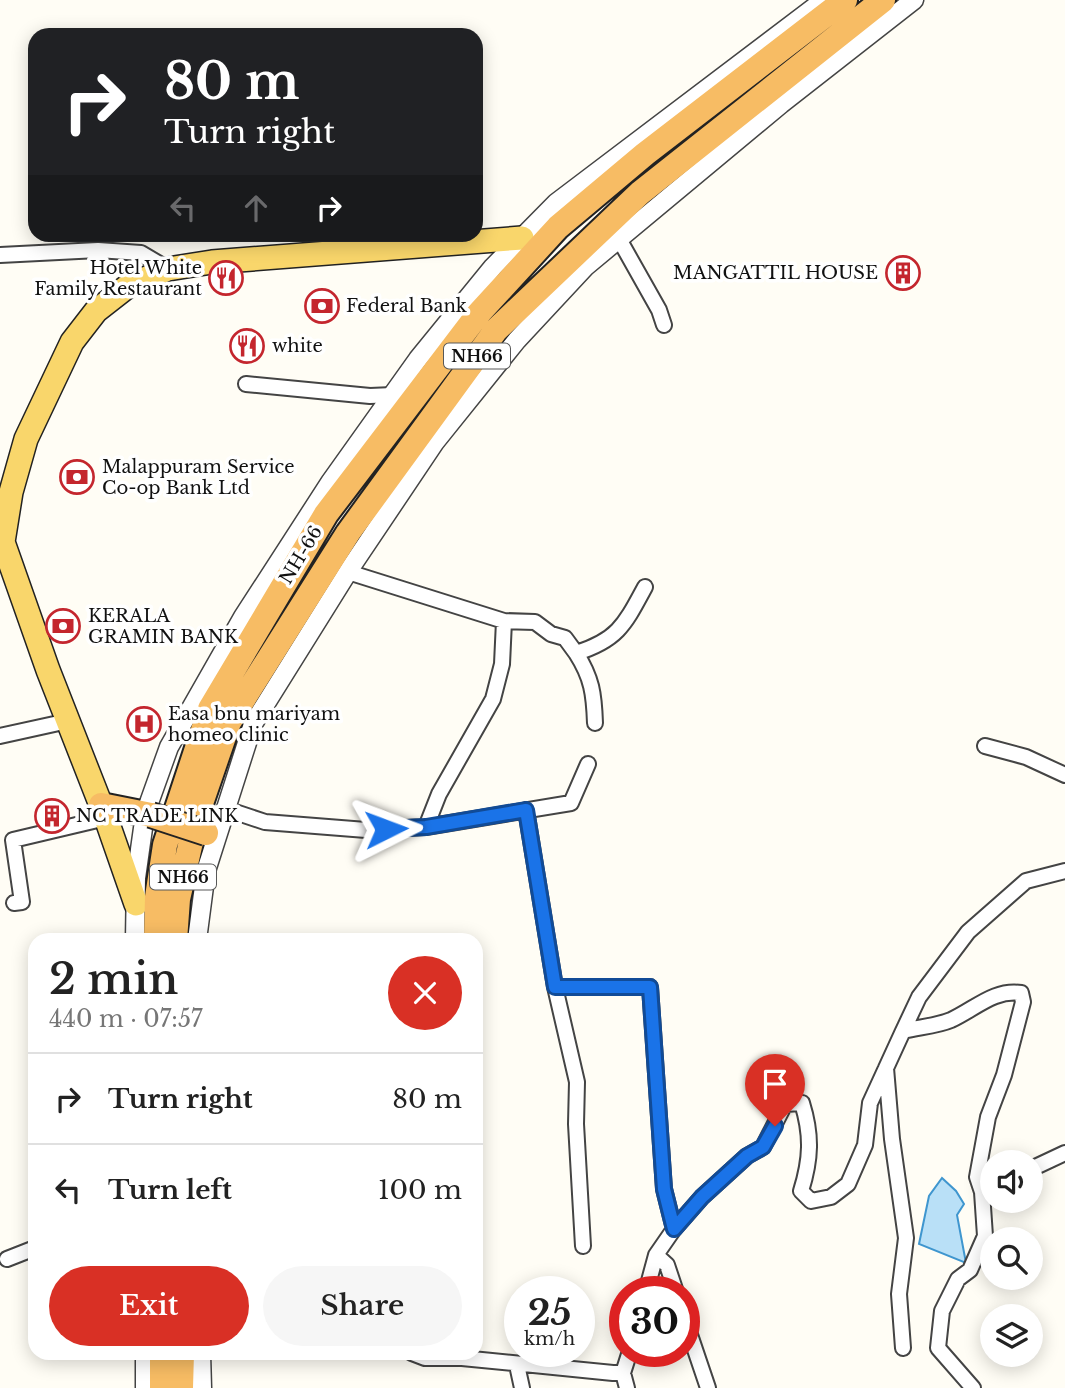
<!DOCTYPE html>
<html lang="en">
<head>
<meta charset="utf-8">
<style>
  :root { --surface:#fff; --page:#f6f6f6; --text:#222; --muted:#767676; --line:#e0e0e0; --accent:#d93025 }
  body { margin:0; font-family:"Libre Baskerville",serif; background:var(--page); color:var(--text); height:100vh; display:flex; flex-direction:column; font-size:26px; white-space:nowrap }
  * { box-sizing:border-box; margin:0 }
  p { font-size:23px; color:var(--muted) }
  .icon { flex:none; width:38px; height:38px; fill:none; stroke:currentColor; stroke-width:2; stroke-linecap:round; stroke-linejoin:round }
  .map { position:relative; flex:1; overflow:hidden }
  .sheet { position:absolute; left:28px; top:933px; width:455px; height:427px; display:flex; flex-direction:column; background:var(--surface); border-radius:21px; box-shadow:0 4px 18px #0003 }
  .sheet>* { flex:none }
  .hud { position:absolute; left:28px; top:28px; width:455px; height:214px; border-radius:21px; box-shadow:0 4px 18px #0003; background:#202124; color:#fff; overflow:hidden }
  .tools { position:absolute; left:980px; top:1150px; display:grid; gap:14px }
  .tools a { display:grid; place-items:center; width:63px; height:63px; border-radius:50%; background:var(--surface); box-shadow:0 4px 18px #0003; font-size:35px }
  .speed { position:absolute; left:504px; top:1276px; display:flex; gap:14px; font-size:35px; font-weight:700; text-align:center }
  .speed>* { display:grid; place-content:center; width:91px; height:91px; border-radius:50%; background:var(--surface); box-shadow:0 4px 18px #0003; line-height:1 }
  .speed small { font-size:18px; font-weight:400 }
  .speed .limit { border:10px solid #d22; background:#fff; color:#111 }
  .pin { position:absolute; display:grid; place-items:center; width:60px; height:60px; color:#fff; margin:-72px -30px; border-radius:50% 50% 50% 0; rotate:-45deg; box-shadow:0 0 7px #0007 }
  .pin .icon { rotate:45deg }
  .me { position:absolute; width:77px; margin:-38px; rotate:87deg; stroke-linejoin:round; filter:drop-shadow(0 0 5px #0008) }
  .turn { display:flex; align-items:center; gap:24px; height:147px; padding:0 21px; font-size:32px }
  .turn .icon { width:91px; height:91px; stroke-width:2.5 }
  .turn b { display:block; font-size:49px; line-height:60px }
  .lanes { display:flex; align-items:center; height:66px; padding:0 21px; background:#0003; justify-content:center; gap:35px; direction:ltr }
  .lanes .off { opacity:.35 }
  .round { display:grid; place-items:center; flex:none; width:74px; height:74px; border-radius:37px; background:var(--page) }
  .head { display:flex; align-items:center; justify-content:space-between; height:119px; padding:0 21px }
  h1 { font-size:42px; font-weight:600; line-height:52px }
  .cta { display:flex; gap:14px; margin-top:auto; padding:14px 21px }
  .cta a { flex:1; height:80px; border-radius:42px; background:var(--accent); color:#fff; font-size:28px; font-weight:600; line-height:80px; text-align:center }
  .cta a+a { background:var(--page); color:var(--text) }
  ul { padding:0; list-style:none }
  li { display:flex; align-items:center; gap:21px; height:91px; padding:0 21px; border-top:2px solid var(--line) }
  li div { flex:1 }
  li b { display:block; font-size:26px }
  li em { font-style:normal }
  .map>svg:first-child { display:block }
</style>
</head>
<body>
<div class="map">
<svg width="1065" height="1388" viewBox="0 0 1065 1388">
  <rect width="100%" height="100%" fill="#fffdf5"/>
  <!-- water -->
  <path fill="#b9e0f7" stroke="#3f96cf" stroke-width="2" d="M942,1178l14,13 8,13 -7,11 9,48 -47,-19 10,-48z"/>
  <g fill="none" stroke-linecap="round" stroke-linejoin="round">
    <!-- minor casing -->
    <g stroke="#444" stroke-width="18">
      <path id="minor" d="M619,239l40,71 5,15
        M0,255l98,-5 43,3 27,16
        M246,384l124,12 23,-1
        M348,572l156,49 -2,43 -9,35 -54,95 -13,33
        M504,621l31,1 16,12 14,4 11,15c42,-13 49,-29 69,-66
        M576,653c16,25 18,41 19,70
        M0,736l68,-15
        M985,746l41,11 39,18
        M226,809l39,13 101,8 60,-3 145,-24 17,-39
        M526,810l29,177 22,95 -1,42 7,122
        M14,903l8,-1 -9,-62 93,-22
        M555,987h95l14,202 10,40
        M903,1031l16,-34 49,-65 58,-51 39,-10
        M886,1068l6,71 14,99 -7,56 4,54
        M1031,1169l34,-16
        M656,1255l11,10 9,27
        M7,1259l28,-11
        M646,1292l10,-37 18,-26 28,-32 45,-41 16,-9 22,-43 17,-1c10,32 9,56 -1,88l10,10 20,-4 17,-13 17,-39 5,-42 33,-72c16,-4 34,-5 48,-11 24,-11 43,-31 70,-27l2,9 -19,73 -16,42 -11,60 5,15 3,44 -15,34 -12,9 -16,32 -4,37 35,40
        M684,1317l24,71
        M412,1353l13,5h37l151,15h10l7,-22
        M517,1365l5,23
        M623,1373l4,15"/>
    </g>
    <!-- tertiary casing -->
    <g stroke="#444" stroke-width="21">
      <path id="tertiary" d="M135,940l1,-62 9,-64 24,-67 74,-130 88,-136 87,-122 75,-92 63,-64 268,-203
        M197,940l9,-69 47,-147 98,-157 84,-125 82,-102 68,-73 196,-163 133,-104
        M145,1353v35
        M201,1353l1,35"/>
    </g>
    <!-- primary casing -->
    <g stroke="#222" stroke-width="26">
      <path id="primary" d="M136,904l-30,-86 -58,-148 -45,-128 8,-50 15,-53 46,-97 24,-31 32,-25 40,-17 44,-7 310,-24"/>
    </g>
    <!-- trunk casing -->
    <g stroke="#222" stroke-width="28">
      <path id="trunk" d="M101,805l50,10
        M156,940l1,-43 8,-52 45,-136 116,-195 153,-201 79,-86 87,-73 200,-154
        M175,940l3,-41 19,-84 32,-93 119,-189 148,-203 144,-137 243,-193
        M162,1388v-35
        M181,1388l1,-35"/>
    </g>
    <!-- minor -->
    <use href="#minor" stroke="#fff" stroke-width="14"/>
    <!-- tertiary -->
    <use href="#tertiary" stroke="#fff" stroke-width="18"/>
    <!-- primary -->
    <use href="#primary" stroke="#f9d66b" stroke-width="23"/>
    <!-- trunk -->
    <use href="#trunk" stroke="#f7bc64" stroke-width="24"/>
    <!-- trunk-bridge casing -->
    <g stroke="#222" stroke-width="28" stroke-linecap="butt">
      <path id="trunk-bridge" d="M151,815l55,18"/>
    </g>
    <!-- trunk-bridge -->
    <use href="#trunk-bridge" stroke="#f7bc64" stroke-width="24"/>
  </g>
  <g fill="none" stroke-linecap="round" stroke-linejoin="round">
    <!-- route casing -->
    <g stroke="#114b97" stroke-width="18">
      <path id="route" d="M386,829l40,-2 100,-17 29,177h95l14,202 10,40 28,-32 45,-41 16,-9 12,-21"/>
    </g>
    <!-- route -->
    <use href="#route" stroke="#1a73e8" stroke-width="12"/>
  </g>
  <!-- icons -->
  <defs>
    <g id="building-ring" transform="scale(1.75)"><circle r="9.5" fill="#fff" stroke="#c4262e" stroke-width="1.5"/><path d="M-4-6H4V6H1V3H-1V6H-4ZM-2.5-4.3h1.7v1.8h-1.7ZM.8-4.3h1.7v1.8H.8ZM-2.5-1h1.7V.8h-1.7ZM.8-1h1.7V.8H.8Z" fill="#c4262e"/></g>
    <g id="restaurant-ring" transform="scale(1.75)"><circle r="9.5" fill="#fff" stroke="#c4262e" stroke-width="1.5"/><path d="M-5-6h1v4h1v-4h1v4h1v-4h1v5L-1.5 .5V6h-2V.5L-5-1ZM5-6V6H3V1.5H1.5Q1.5-4 5-6Z" fill="#c4262e"/></g>
    <g id="bank-ring" transform="scale(1.75)"><circle r="9.5" fill="#fff" stroke="#c4262e" stroke-width="1.5"/><path d="M-6-4H6V4H-6ZM0-2.3a2.3 2.3 0 1 0 0 4.6a2.3 2.3 0 1 0 0-4.6Z" fill="#c4262e"/></g>
    <g id="hospital-ring" transform="scale(1.75)"><circle r="9.5" fill="#fff" stroke="#c4262e" stroke-width="1.5"/><path d="M-5-5h3v3.5h4V-5h3V5h-3V1.5h-4V5h-3Z" fill="#c4262e"/></g>
  </defs>
  <g fill-rule="evenodd">
    <use href="#building-ring" x="903" y="273"/>
    <use href="#restaurant-ring" x="226" y="278"/>
    <use href="#bank-ring" x="322" y="306"/>
    <use href="#restaurant-ring" x="247" y="346"/>
    <use href="#bank-ring" x="77" y="477"/>
    <use href="#bank-ring" x="63" y="626"/>
    <use href="#hospital-ring" x="144" y="724"/>
    <use href="#building-ring" x="52" y="816"/>
  </g>
  <g text-anchor="middle" dominant-baseline="central" stroke-width="7" stroke-linejoin="round" paint-order="stroke">
    <!-- shield labels -->
    <g fill="#fff" stroke="#585858" stroke-width="2">
      <rect x="444" y="343.5" width="66" height="25" rx="5"/>
      <rect x="150" y="864.5" width="66" height="25" rx="5"/>
    </g>
    <g font-size="16" font-weight="bold" fill="#111">
      <text x="477" y="356">NH66</text>
      <text x="183" y="877">NH66</text>
    </g>
    <!-- poi labels -->
    <g font-size="18" fill="#111" stroke="#fff" text-anchor="start">
      <text x="202" y="268" text-anchor="end">Hotel White<tspan x="202" dy="21">Family Restaurant</tspan></text>
      <text x="878" y="273" text-anchor="end">MANGATTIL HOUSE</text>
      <text x="346" y="306">Federal Bank</text>
      <text x="272" y="346">white</text>
      <text x="102" y="467">Malappuram Service<tspan x="102" dy="21">Co-op Bank Ltd</tspan></text>
      <text x="88" y="616">KERALA<tspan x="88" dy="21">GRAMIN BANK</tspan></text>
      <text x="168" y="714">Easa bnu mariyam<tspan x="168" dy="21">homeo clinic</tspan></text>
      <text x="76" y="816">NC TRADE LINK</text>
    </g>
    <!-- street labels -->
    <g font-size="18" fill="#111" stroke="#fff">
      <text transform="translate(301 555) rotate(-59)">NH-66</text>
    </g>
  </g>
</svg>
<div class="tools">
<a><svg class="icon" aria-label="sound" viewBox="0 0 24 24"><path d="M4 9h4l5-4v14l-5-4H4zM17 9q2 3 0 6"/></svg></a>
<a><svg class="icon" aria-label="search" viewBox="0 0 24 24"><circle cx="10" cy="10" r="6"/><path d="M15 15l6 6"/></svg></a>
<a><svg class="icon" aria-label="layers" viewBox="0 0 24 24"><path d="M12 4l9 5-9 5-9-5zM3 14l9 5 9-5"/></svg></a>
</div>
<div class="speed"><div>25<small>km/h</small></div><div class="limit">30</div></div>
<div class="pin" style="left:775px;top:1126px;background:#d93025"><svg class="icon" aria-label="arrive" viewBox="0 0 24 24"><path d="M6 21V4h12l-3 4 3 4H6"/></svg></div>
<svg class="me" style="left:386px;top:829px" viewBox="-20 -20 40 40"><path d="M0-17L14 15 0 8-14 15z" fill="#1a73e8" stroke="#fff" stroke-width="4"/></svg>
<div class="hud">
<div class="turn"><svg class="icon" aria-label="right" viewBox="0 0 24 24"><path d="M7 20v-9h11M14 6l5 5-5 5"/></svg><div><b>80 m</b>Turn right</div></div>
<div class="lanes"><svg class="icon off" aria-label="left" viewBox="0 0 24 24"><path d="M17 20v-9H6M10 6l-5 5 5 5"/></svg><svg class="icon off" aria-label="ahead" viewBox="0 0 24 24"><path d="M12 20V5M6 11l6-6 6 6"/></svg><svg class="icon" aria-label="right" viewBox="0 0 24 24"><path d="M7 20v-9h11M14 6l5 5-5 5"/></svg></div>
</div>
<section class="sheet">
<div class="head"><div><h1>2 min</h1><p>440 m · 07:57</p></div><a class="round" style="background:#d93025;color:#fff"><svg class="icon" aria-label="close" viewBox="0 0 24 24"><path d="M6 6l12 12M18 6L6 18"/></svg></a></div>
<ul>
<li><svg class="icon" aria-label="right" viewBox="0 0 24 24"><path d="M7 20v-9h11M14 6l5 5-5 5"/></svg><div><b>Turn right</b></div><em>80 m</em></li>
<li><svg class="icon" aria-label="left" viewBox="0 0 24 24"><path d="M17 20v-9H6M10 6l-5 5 5 5"/></svg><div><b>Turn left</b></div><em>100 m</em></li>
</ul>
<div class="cta"><a>Exit</a><a>Share</a></div>
</section>
</div>
</body>
</html>
